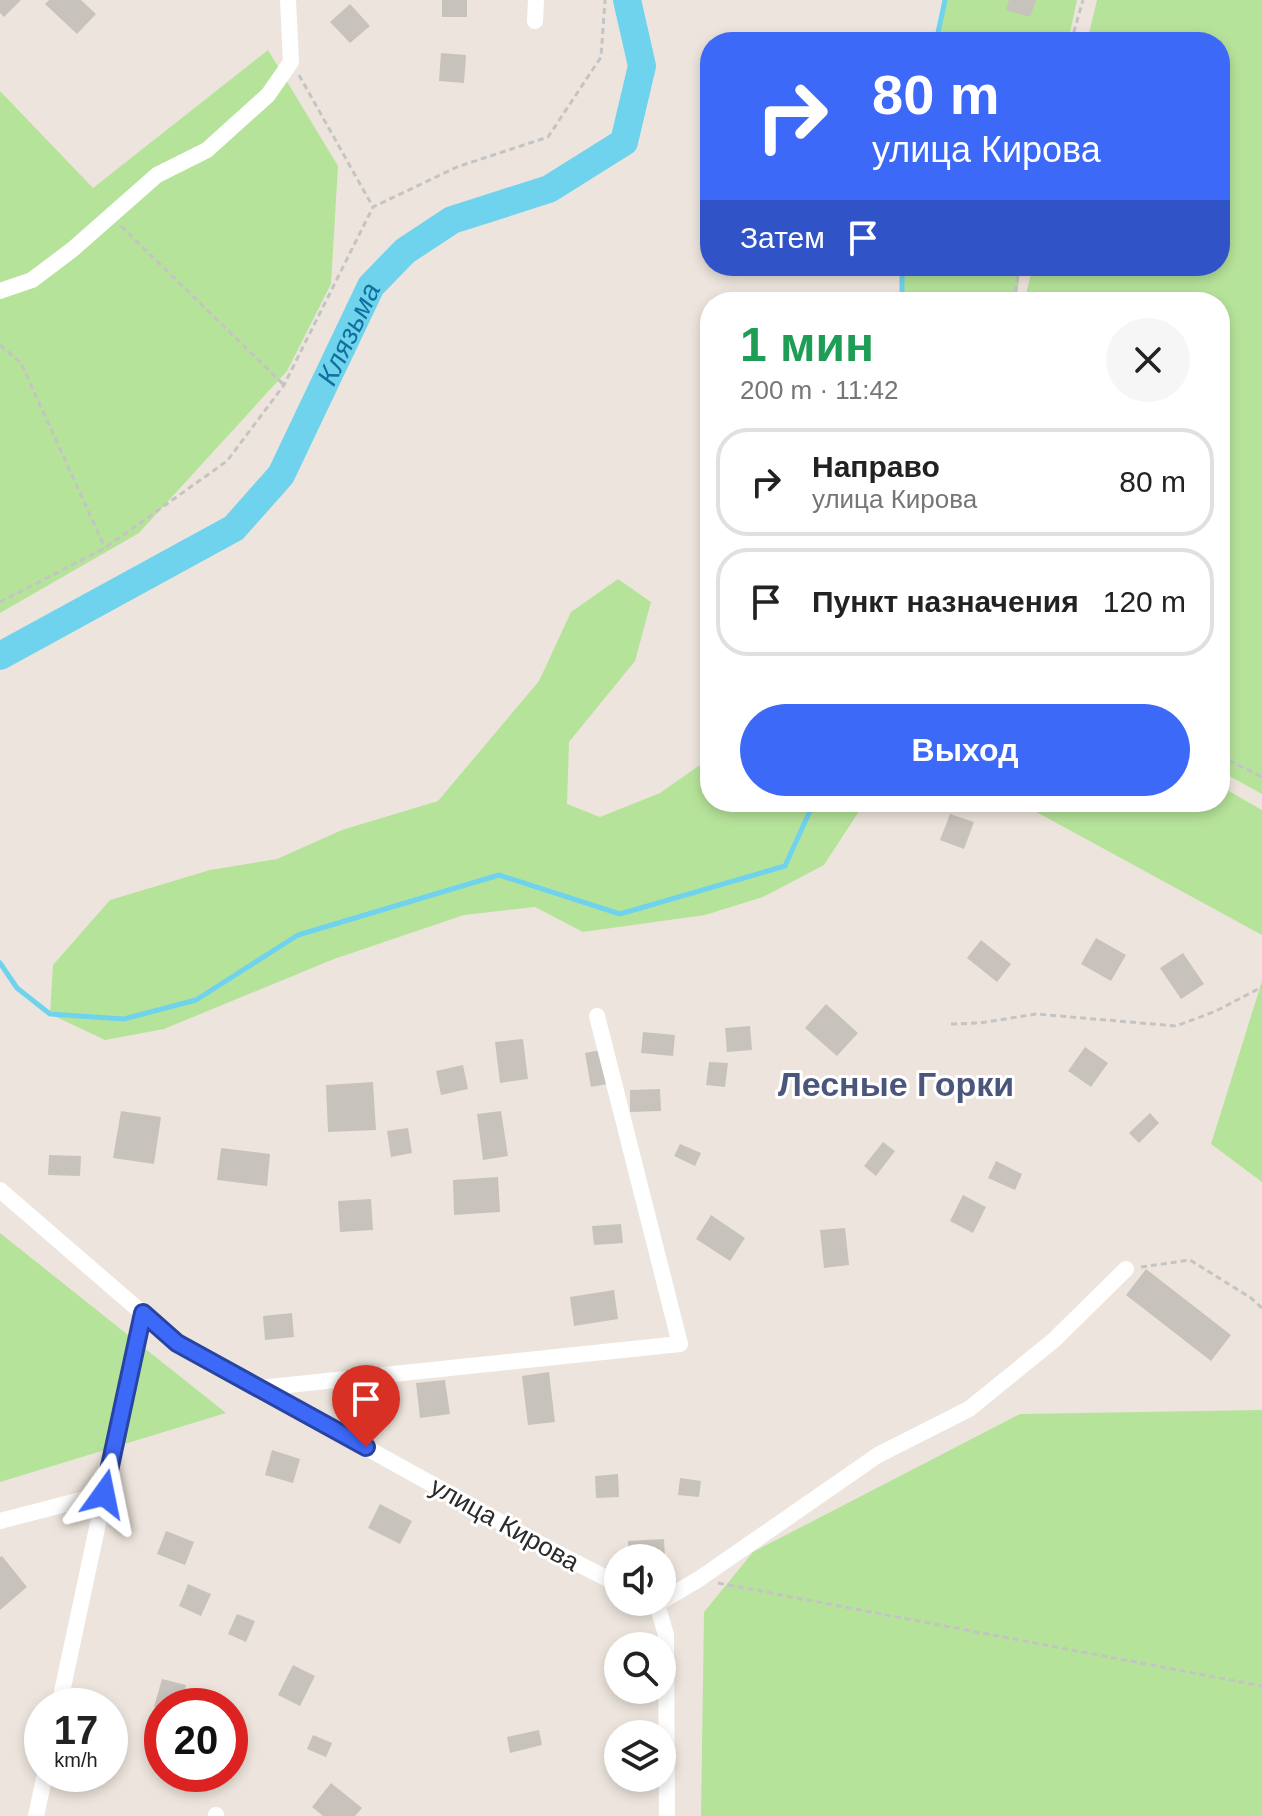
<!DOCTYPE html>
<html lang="ru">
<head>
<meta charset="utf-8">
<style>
  :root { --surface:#fff; --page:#f6f6f6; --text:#222; --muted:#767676; --line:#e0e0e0; --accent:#3d69f9 }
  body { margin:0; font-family:Arial,sans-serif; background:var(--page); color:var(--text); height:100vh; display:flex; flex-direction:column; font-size:30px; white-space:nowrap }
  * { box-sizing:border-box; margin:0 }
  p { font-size:26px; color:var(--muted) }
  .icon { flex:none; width:44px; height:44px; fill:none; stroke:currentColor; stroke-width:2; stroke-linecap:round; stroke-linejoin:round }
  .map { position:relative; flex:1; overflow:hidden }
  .side { position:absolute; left:700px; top:292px; width:530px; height:520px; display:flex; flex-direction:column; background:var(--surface); border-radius:32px; box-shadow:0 4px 12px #0003 }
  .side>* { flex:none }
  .hud { position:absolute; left:700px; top:32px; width:530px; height:244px; border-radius:32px; box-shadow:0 4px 12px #0003; background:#3d69f9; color:#fff; overflow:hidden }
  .tools { position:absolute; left:604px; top:1544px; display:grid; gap:16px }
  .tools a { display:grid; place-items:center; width:72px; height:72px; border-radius:50%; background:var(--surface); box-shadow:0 4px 12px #0003; font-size:40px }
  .speed { position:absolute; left:24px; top:1688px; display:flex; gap:16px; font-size:40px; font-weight:700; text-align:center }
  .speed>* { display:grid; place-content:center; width:104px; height:104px; border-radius:50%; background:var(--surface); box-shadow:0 4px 12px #0003; line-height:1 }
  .speed small { font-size:20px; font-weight:400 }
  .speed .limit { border:12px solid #d22; background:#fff; color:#111 }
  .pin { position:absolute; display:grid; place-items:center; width:68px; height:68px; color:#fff; margin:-82px -34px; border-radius:50% 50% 50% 0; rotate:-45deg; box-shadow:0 0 8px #0007 }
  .pin .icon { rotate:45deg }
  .me { position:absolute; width:88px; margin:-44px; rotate:12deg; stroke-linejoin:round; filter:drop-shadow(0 0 6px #0008) }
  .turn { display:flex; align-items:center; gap:28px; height:168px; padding:0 40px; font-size:36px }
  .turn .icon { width:104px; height:104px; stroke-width:2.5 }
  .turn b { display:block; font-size:56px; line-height:68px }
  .then { display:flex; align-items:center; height:76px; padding:0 40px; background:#0003; gap:16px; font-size:30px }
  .round { display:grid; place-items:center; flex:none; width:84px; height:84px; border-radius:42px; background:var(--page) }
  .overview { display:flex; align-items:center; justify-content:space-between; height:136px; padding:0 40px }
  h1 { font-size:48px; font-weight:700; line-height:60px; color:#1e9e55 }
  .cta { display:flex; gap:16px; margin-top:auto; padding:16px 40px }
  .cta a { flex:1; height:92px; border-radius:48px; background:var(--accent); color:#fff; font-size:32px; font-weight:700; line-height:92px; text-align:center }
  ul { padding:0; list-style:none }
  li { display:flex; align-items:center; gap:24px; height:108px; margin:0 16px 12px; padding:0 24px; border:4px solid var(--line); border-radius:32px }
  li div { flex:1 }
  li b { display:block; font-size:30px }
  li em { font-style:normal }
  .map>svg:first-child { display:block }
</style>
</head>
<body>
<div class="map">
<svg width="1262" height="1816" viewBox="0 0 1262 1816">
  <rect width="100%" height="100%" fill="#ede5dd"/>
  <!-- green -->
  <path fill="#b6e39a" d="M945,0h132l-9,42h-132z
    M1097,0h165v794l-42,-23v-469h-196l9,-36h187v-224h-133z
    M268,50l70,116 -7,118 -44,87 -148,162 -139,80v-522l93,97z
    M901,266h120l-5,36h-114z
    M618,579l33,23 -16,59 -66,81 -2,62 33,13 60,-24 50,-35v44h155l-41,63 -61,32 -58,18 -122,17 -48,-25 -71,8 -130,44 -170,70 -59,11 -55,-26 3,-49 57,-65 100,-30 67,-11 65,-29 96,-29 101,-120 32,-69z
    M1220,786l42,24v125l-244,-133h202z
    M1262,981v201l-51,-38z
    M0,1233l226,180 -226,69z
    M1262,1410v406h-561l3,-204 49,-60 267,-138z"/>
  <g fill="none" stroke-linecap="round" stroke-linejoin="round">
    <!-- stream -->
    <path stroke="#70d3ee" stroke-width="5" d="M936,42l9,-42
      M902,266v36
      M0,963l17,25 33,26 74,5 72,-19 102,-65 201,-60 121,39 165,-48 29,-64"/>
    <!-- river -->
    <path stroke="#70d3ee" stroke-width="28" id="s1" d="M0,656l234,-128 47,-53 90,-189 34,-35 47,-31 97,-31 75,-47 18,-76 -15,-66"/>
  </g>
  <!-- building -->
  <path fill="#c8c2bc" d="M0,0h21l-17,17 -4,-4z
    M49,0h32l15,14 -19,20 -32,-30z
    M442,0h25v17h-25z
    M1009,0h27l-6,17 -24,-7z
    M350,4l20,22 -20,17 -20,-21z
    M441,53l25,2 -2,28 -25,-2z
    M950,814l24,8 -10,27 -24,-9z
    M1096,938l30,17 -15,26 -30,-17z
    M981,940l30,24 -14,18 -30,-24z
    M1183,953l21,31 -23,15 -21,-31z
    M826,1004l32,29 -21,23 -32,-28z
    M750,1026l2,24 -25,2 -2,-24z
    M643,1032l32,3 -2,21 -32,-3z
    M523,1039l5,40 -28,4 -5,-41z
    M1085,1047l23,16 -17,24 -23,-16z
    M601,1050l6,34 -16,3 -6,-34z
    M709,1062l19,1 -3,24 -19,-2z
    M463,1065l5,24 -27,6 -5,-24z
    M373,1082l3,48 -48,2 -2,-47z
    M660,1089l1,22 -31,1v-22z
    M121,1111l40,6 -7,47 -41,-6z
    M501,1111l7,45 -25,4 -6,-46z
    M1150,1113l9,10 -20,20 -10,-10z
    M408,1128l4,25 -21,4 -4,-26z
    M883,1142l12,9 -19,25 -12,-10z
    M680,1144l21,9 -6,13 -21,-10z
    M221,1148l49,6 -3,32 -50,-6z
    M49,1155l32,1 -1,20 -32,-1z
    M996,1161l26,13 -7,16 -27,-12z
    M498,1177l2,35 -46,3 -1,-35z
    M963,1195l23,12 -13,26 -23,-12z
    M371,1199l2,31 -33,2 -2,-31z
    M711,1215l34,23 -15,23 -34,-22z
    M621,1224l2,19 -29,2 -2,-19z
    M845,1228l4,37 -25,3 -4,-38z
    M1146,1269l85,66 -20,26 -85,-66z
    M614,1290l4,29 -44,7 -4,-29z
    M292,1313l2,24 -29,3 -2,-24z
    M549,1372l6,50 -27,3 -6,-49z
    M445,1380l5,34 -30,4 -4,-35z
    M272,1450l28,9 -7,24 -28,-8z
    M618,1474l1,23 -23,1 -1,-22z
    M680,1478l21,3 -2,16 -21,-2z
    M380,1504l32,17 -12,23 -32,-16z
    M166,1531l28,11 -9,23 -28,-11z
    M664,1539l1,19h-36l-1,-17z
    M2,1556l25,31 -27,23v-53z
    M188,1584l23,10 -10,22 -22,-10z
    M237,1614l18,7 -9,21 -18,-8z
    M293,1665l22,11 -15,30 -22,-11z
    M162,1679l24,6 -6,21h-18v3l-8,-2z
    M539,1730l3,15 -32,8 -3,-16z
    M313,1735l19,8 -6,14 -19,-8z
    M331,1783l31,25 -7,8h-32l-11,-9z"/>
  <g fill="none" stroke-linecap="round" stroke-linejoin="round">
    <!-- path -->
    <path stroke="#c4c4c4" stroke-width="3" stroke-dasharray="6 4" stroke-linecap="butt" d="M1071,42l12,-42
      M299,75l74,132
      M121,226l163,159
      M1014,302l5,-36
      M0,345l21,18 84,185
      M0,602l105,-54 122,-87 57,-76 89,-178 84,-40 91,-30 53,-80 4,-57
      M1220,756l42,21
      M951,1024l29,-1 56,-9 140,12 40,-15 46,-24
      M1141,1267l49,-7 61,38 11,10
      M718,1583l544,103"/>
    <!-- minor -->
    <path stroke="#fff" stroke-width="16" d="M535,21l1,-21
      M0,291l32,-11 41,-31 84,-74 50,-25 61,-55 23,-33 -3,-62
      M0,1190l177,153 374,207 67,34
      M260,1388l420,-44 -83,-328
      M0,1521l104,-27
      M662,1601l37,-22 179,-124 91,-46 85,-69 72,-71
      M653,1602l4,2 9,31 1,181
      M59,1706l84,-393
      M36,1816l9,-42
      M216,1816v-1"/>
  </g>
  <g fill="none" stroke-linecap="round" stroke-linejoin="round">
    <!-- route casing -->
    <g stroke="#2844a2" stroke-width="20">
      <path id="route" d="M104,1494l39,-181 34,30 189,104"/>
    </g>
    <!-- route -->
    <use href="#route" stroke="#3d69f9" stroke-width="14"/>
  </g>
  <g text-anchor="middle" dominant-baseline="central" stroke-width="6" stroke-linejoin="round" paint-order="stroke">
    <!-- street labels -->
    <g font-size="26" fill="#2b2b2b" stroke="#fff">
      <text transform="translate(505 1524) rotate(29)">улица Кирова</text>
    </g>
    <!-- water labels -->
    <g font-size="28" font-style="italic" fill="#0e729c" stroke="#fff">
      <text stroke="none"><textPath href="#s1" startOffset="494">Клязьма</textPath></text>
    </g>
    <!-- district labels -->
    <g font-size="34" font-weight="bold" fill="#4b567c" stroke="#fff">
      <text x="896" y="1084">Лесные Горки</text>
    </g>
  </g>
</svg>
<div class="tools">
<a><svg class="icon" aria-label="sound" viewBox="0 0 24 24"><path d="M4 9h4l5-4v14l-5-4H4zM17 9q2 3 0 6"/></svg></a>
<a><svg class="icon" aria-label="search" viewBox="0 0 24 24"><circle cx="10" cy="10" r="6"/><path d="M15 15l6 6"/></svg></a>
<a><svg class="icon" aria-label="layers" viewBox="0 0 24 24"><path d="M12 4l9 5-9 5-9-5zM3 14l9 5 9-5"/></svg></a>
</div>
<div class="speed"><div>17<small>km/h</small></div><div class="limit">20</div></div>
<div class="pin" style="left:366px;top:1447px;background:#d93025"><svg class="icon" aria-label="arrive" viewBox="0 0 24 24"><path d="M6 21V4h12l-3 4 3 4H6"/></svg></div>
<svg class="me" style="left:104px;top:1494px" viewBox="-20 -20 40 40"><path d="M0-17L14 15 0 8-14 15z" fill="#3d69f9" stroke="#fff" stroke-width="4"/></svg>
<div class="hud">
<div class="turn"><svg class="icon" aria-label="right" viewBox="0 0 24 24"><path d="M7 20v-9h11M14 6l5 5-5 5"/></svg><div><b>80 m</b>улица Кирова</div></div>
<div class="then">Затем<svg class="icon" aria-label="arrive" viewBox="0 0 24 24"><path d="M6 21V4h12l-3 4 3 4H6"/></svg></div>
</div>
<section class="side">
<div class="overview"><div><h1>1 мин</h1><p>200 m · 11:42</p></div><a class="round"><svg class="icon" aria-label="close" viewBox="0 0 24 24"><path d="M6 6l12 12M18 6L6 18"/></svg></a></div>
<ul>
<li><svg class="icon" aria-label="right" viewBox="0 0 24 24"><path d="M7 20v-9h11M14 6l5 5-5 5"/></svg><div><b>Направо</b><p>улица Кирова</p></div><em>80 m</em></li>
<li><svg class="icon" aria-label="arrive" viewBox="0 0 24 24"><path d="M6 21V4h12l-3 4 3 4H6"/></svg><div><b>Пункт назначения</b></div><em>120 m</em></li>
</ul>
<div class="cta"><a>Выход</a></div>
</section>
</div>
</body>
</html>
